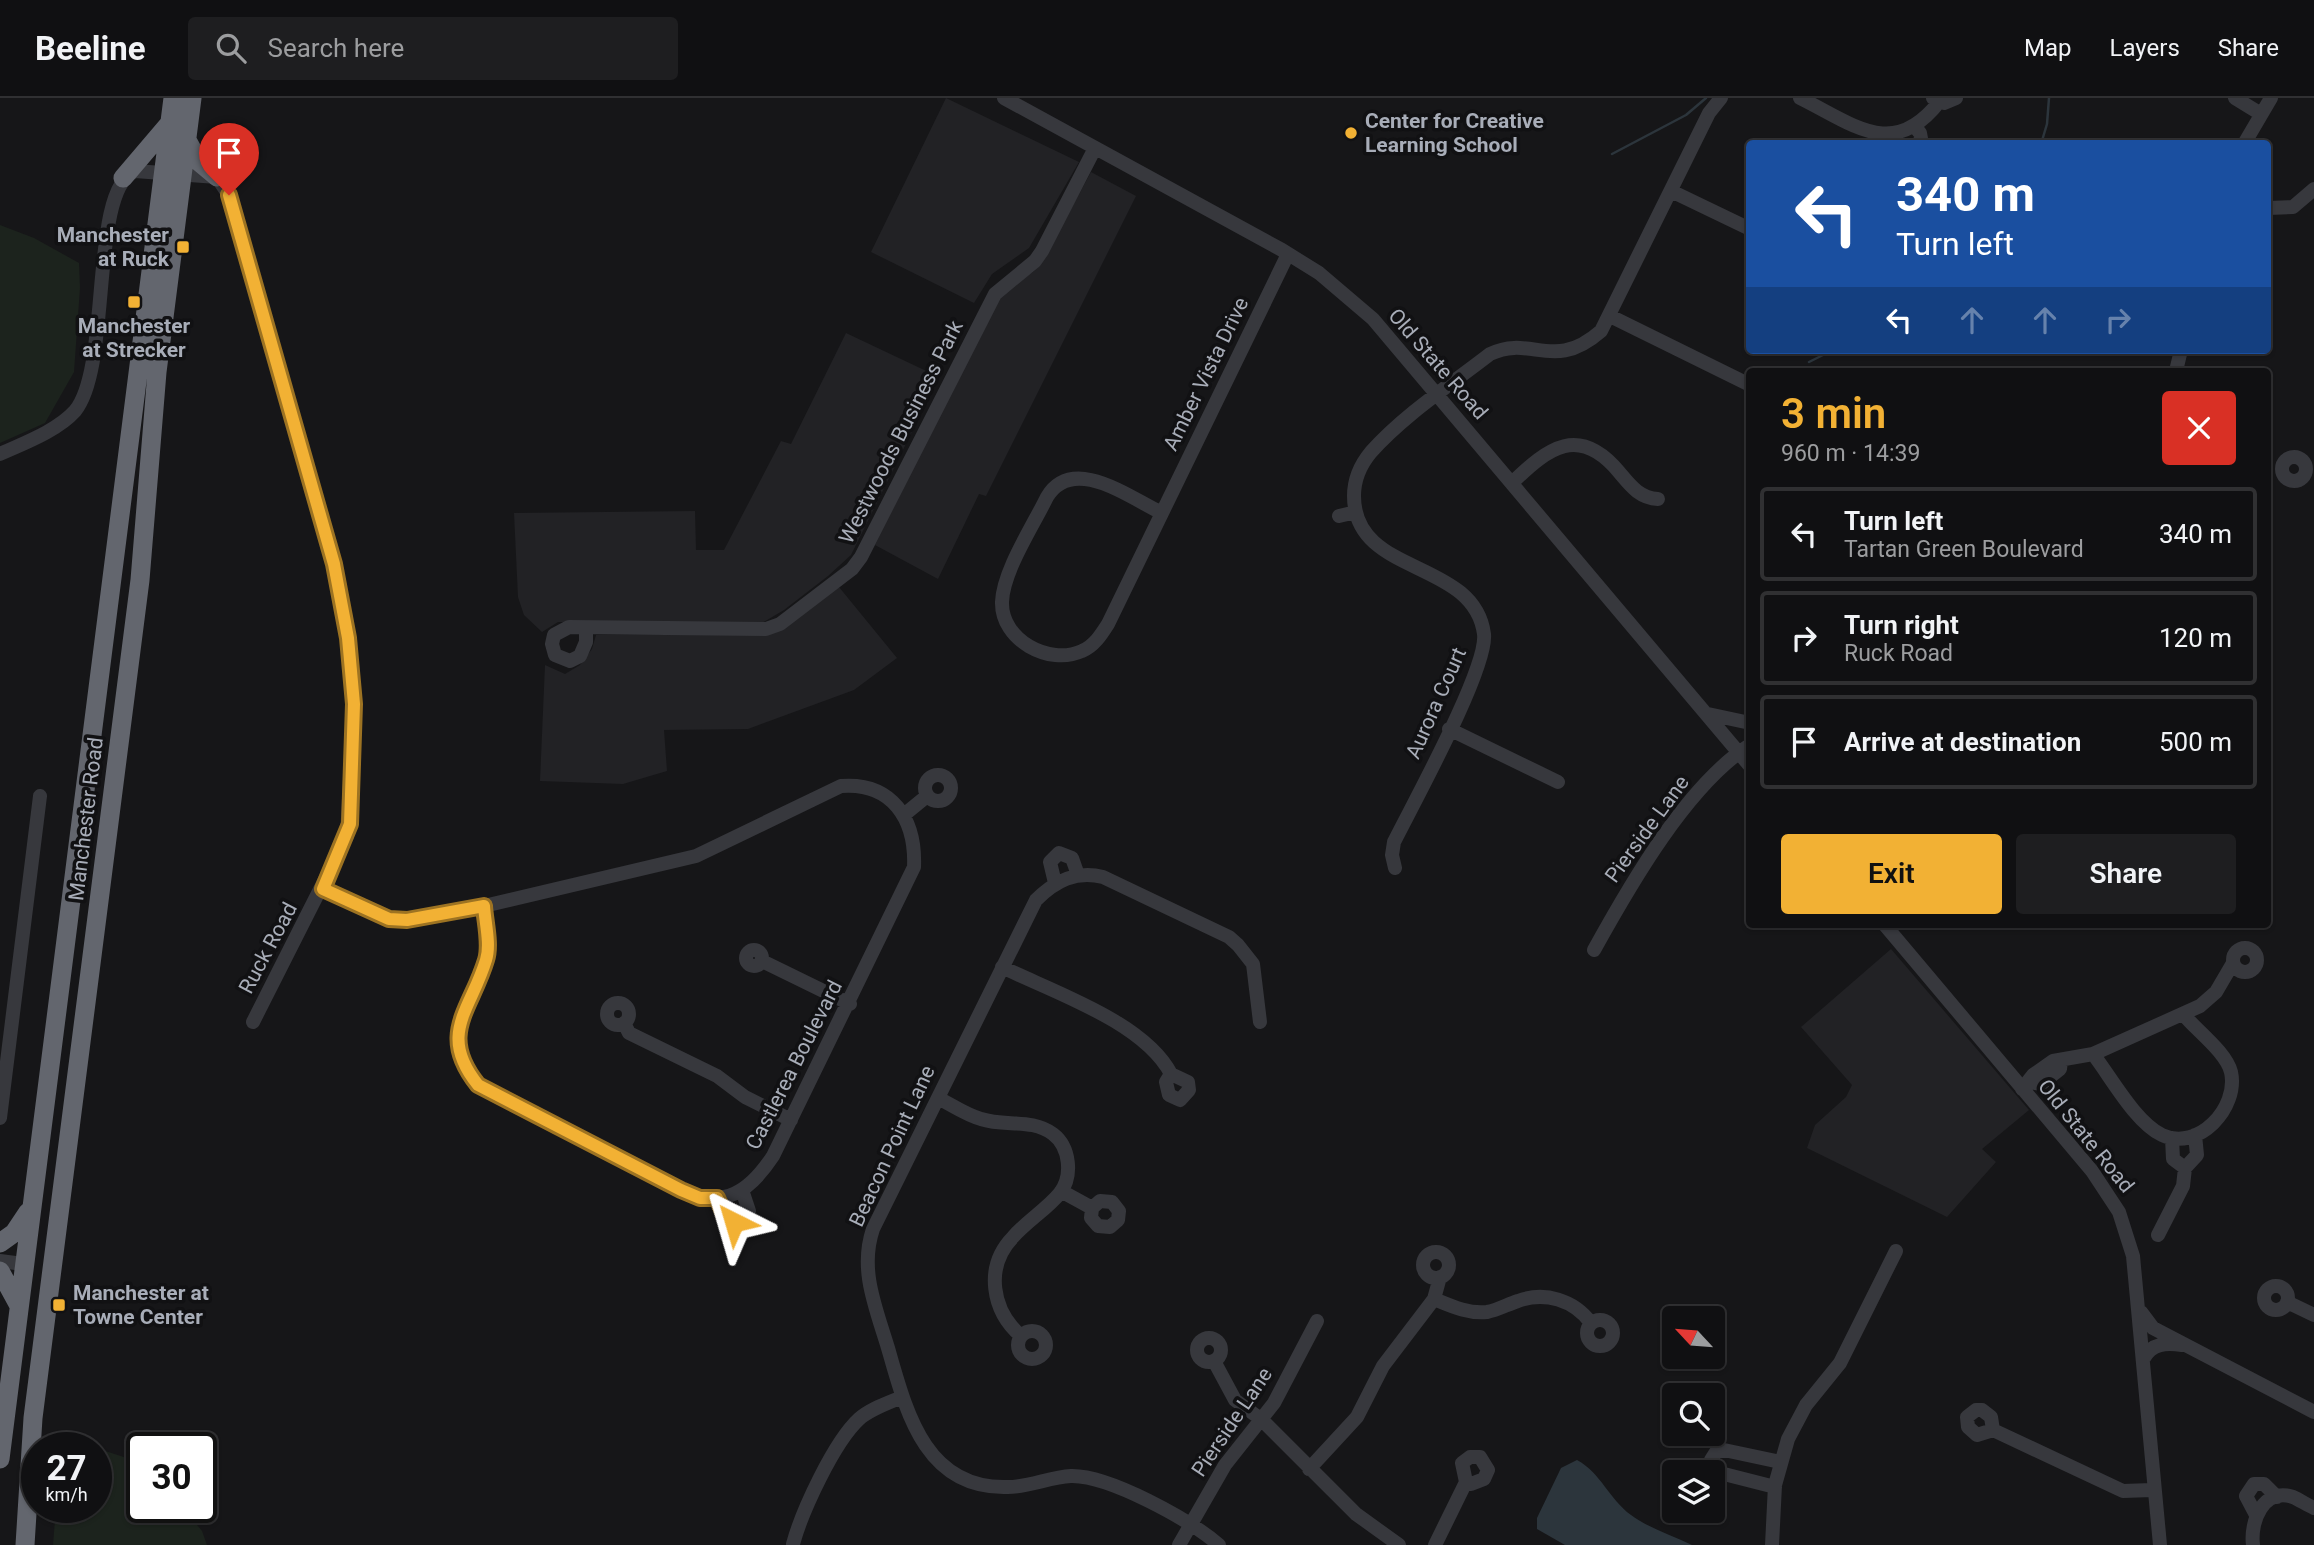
<!DOCTYPE html>
<html lang="en">
<head>
<meta charset="utf-8">
<style>
  :root { --surface:#101012; --page:#1e1e20; --text:#f1f3f6; --muted:#9c9d9f; --line:#303032; --accent:#f2b134 }
  body { margin:0; font-family:Roboto,sans-serif; background:var(--page); color:var(--text); height:100vh; display:flex; flex-direction:column; font-size:26px; white-space:nowrap }
  * { box-sizing:border-box; margin:0 }
  p { font-size:23px; color:var(--muted) }
  .icon { flex:none; width:38px; height:38px; fill:none; stroke:currentColor; stroke-width:2; stroke-linecap:round; stroke-linejoin:round }
  .map { position:relative; flex:1; overflow:hidden }
  .drawer { position:absolute; left:1746px; top:270px; width:525px; height:560px; display:flex; flex-direction:column; background:var(--surface); border-radius:7px; box-shadow:0 2px 5px #0004,0 0 0 2px var(--line) }
  .drawer>* { flex:none }
  .guide { position:absolute; left:1746px; top:42px; width:525px; height:214px; border-radius:7px; box-shadow:0 2px 5px #0004,0 0 0 2px var(--line); background:#1a4fa0; color:#fff; overflow:hidden }
  .needle { width:46px; rotate:296deg }
  .fabs { position:absolute; left:1662px; top:1208px; display:grid; gap:14px }
  .fabs a { display:grid; place-items:center; width:63px; height:63px; border-radius:7px; background:var(--surface); box-shadow:0 2px 5px #0004,0 0 0 2px var(--line); font-size:35px }
  .speed { position:absolute; left:21px; top:1334px; display:flex; gap:14px; font-size:35px; font-weight:700; text-align:center }
  .speed>* { display:grid; place-content:center; width:91px; height:91px; border-radius:50%; background:var(--surface); box-shadow:0 2px 5px #0004,0 0 0 2px var(--line); line-height:1 }
  .speed small { font-size:18px; font-weight:400 }
  .speed .limit { border:4px solid #111; border-radius:10px; background:#fff; color:#111 }
  .pin { position:absolute; display:grid; place-items:center; width:60px; height:60px; color:#fff; margin:-72px -30px; border-radius:50% 50% 50% 0; rotate:-45deg; box-shadow:0 0 7px #0007 }
  .pin .icon { rotate:45deg }
  .me { position:absolute; width:77px; margin:-38px; rotate:320deg; stroke-linejoin:round; filter:drop-shadow(0 0 5px #0008) }
  .turn { display:flex; align-items:center; gap:24px; height:147px; padding:0 35px; font-size:32px }
  .turn .icon { width:91px; height:91px; stroke-width:2.5 }
  .turn b { display:block; font-size:49px; line-height:60px }
  .lanes { display:flex; align-items:center; height:66px; padding:0 35px; background:#0003; justify-content:center; gap:35px; direction:ltr }
  .lanes .off { opacity:.35 }
  .round { display:grid; place-items:center; flex:none; width:74px; height:74px; border-radius:7px; background:var(--page) }
  .overview { display:flex; align-items:center; justify-content:space-between; height:119px; padding:0 35px }
  h1 { font-size:42px; font-weight:600; line-height:52px; color:var(--accent) }
  .action { display:flex; gap:14px; margin-top:auto; padding:14px 35px }
  .action a { flex:1; height:80px; border-radius:7px; background:var(--accent); color:#111; font-size:28px; font-weight:600; line-height:80px; text-align:center }
  .action a+a { background:var(--page); color:var(--text) }
  ul { padding:0; list-style:none }
  li { display:flex; align-items:center; gap:21px; height:94px; margin:0 14px 10px; padding:0 21px; border:4px solid var(--line); border-radius:7px }
  li div { flex:1 }
  li b { display:block; font-size:26px }
  li em { font-style:normal }
  header { display:flex; align-items:center; gap:42px; box-sizing:border-box; height:98px; padding:0 35px; background:var(--surface); border-bottom:2px solid var(--line) }
  header strong { font-size:33px }
  nav { display:flex; gap:38px; margin-inline-start:auto; font-size:24px }
  .search { width:490px; height:63px; background:var(--page); display:flex; align-items:center; gap:18px; box-sizing:border-box; padding:0 24px; border-radius:7px; color:var(--muted); font-size:26px }
  .map>svg:first-child { display:block }
</style>
</head>
<body>
<header>
<strong>Beeline</strong>
<div class="search"><svg class="icon" aria-label="search" viewBox="0 0 24 24"><circle cx="10" cy="10" r="6"/><path d="M15 15l6 6"/></svg>Search here</div>
<nav><a>Map</a><a>Layers</a><a>Share</a></nav>
</header>
<div class="map">
<svg width="2314" height="1447" viewBox="0 0 2314 1447">
  <rect width="100%" height="100%" fill="#161618"/>
  <!-- built -->
  <path fill="#222225" d="M946,0l133,64 -50,86 -37,26 -18,29 -103,-51z
    M1091,74l45,24 -150,300 -7,-2 -41,85 -63,-34 120,-243 14,-16 24,-14 10,-11z
    M846,235l93,44 -88,178 -23,21 -44,34 -22,13 -204,-1 -16,10 -18,-17 -6,-18 -4,-84 181,-2 1,39h28l57,-109 10,3z
    M839,489l58,71 -43,32 -106,39 -84,1 3,41 -44,13 -83,-3 5,-116 20,9 15,-9 12,-16 4,-14h169z
    M1891,851l138,161 -47,39 14,13 -49,55 -140,-69 8,-23 31,-28 6,-12 -51,-58z"/>
  <!-- green -->
  <path fill="#1c231d" d="M0,127l34,13 45,25 1,25 -6,84 -29,51 -45,20z
    M61,1337l34,12h-35z
    M96,1350l34,11 12,9v39h40l20,24 5,14h-154l3,-38h40z"/>
  <!-- water -->
  <path fill="#2c353c" d="M1577,1362c24,13 32,39 54,55 17,13 41,20 61,30h-127l-28,-16v-11l24,-50z"/>
  <g fill="none" stroke-linecap="round" stroke-linejoin="round">
    <!-- stream -->
    <path stroke="#2c353c" stroke-width="2.5" d="M2041,46l6,-20 2,-26
      M1612,56l74,-39 20,-17
      M1809,264l24,-12"/>
    <!-- minor -->
    <path stroke="#37383d" stroke-width="14" d="M1004,0l278,152 37,23 54,46 377,447
      M1800,0c53,26 93,63 139,4
      M1933,0l11,5 12,-5
      M2235,0l26,16
      M1915,29l5,6 2,11
      M2244,46l27,-46
      M1671,93l79,38
      M2268,110l25,-1 21,-18
      M1610,218l140,69
      M2176,273l5,-21
      M0,356c24,-11 57,-23 75,-43 37,-45 14,-222 60,-240l82,6 12,18 5,14 105,374 9,55 6,66 -7,132 -94,186
      M2282 371a12 12 0 1 1 24 0a12 12 0 1 1-24 0Z
      M1513,384c35,-34 66,-58 106,-10 11,13 20,26 39,27
      M1162,415c-32,-15 -89,-59 -115,-16 -14,29 -44,74 -45,105 -1,38 47,64 80,49 12,-5 19,-16 26,-27l180,-370
      M1339,418l17,-4
      M586,531v13l-6,14 -10,5 -15,-6 -3,-11 2,-9 15,-8 197,2 14,-5 72,-55 9,-12 134,-263 40,-33 7,-10 53,-103
      M1708,616l42,9
      M1449,631l109,53
      M925 690a13 13 0 1 1 26 0a13 13 0 1 1-26 0Z
      M905,716l22,-18
      M1395,770l-3,-13 2,-13c19,-38 94,-174 90,-208 -10,-76 -130,-57 -130,-138 0,-16 7,-32 17,-44 33,-37 79,-67 119,-98 42,-20 63,19 111,-23l108,-218 12,-15
      M1055,785l-5,-21 9,-9 13,5 6,17
      M323,791l66,30 18,1 77,-14 212,-50 145,-70c51,-4 75,33 73,81l-141,289c-23,35 -49,54 -92,34l-203,-105c-41,-51 -7,-75 8,-125 5,-16 -1,-38 -2,-54
      M1884,826l208,247 27,41 14,44 27,289
      M2233 862a12 12 0 1 1 24 0a12 12 0 1 1-24 0Z
      M1594,852c36,-65 93,-165 156,-205
      M746 860a8 8 0 1 1 16 0a8 8 0 1 1-16 0Z
      M762,863l88,43
      M1002,869c51,25 142,55 169,107l-5,8 3,13 11,5 9,-10 -1,-8 -17,-8
      M607 916a11 11 0 1 1 22 0a11 11 0 1 1-22 0Z
      M624,925l5,10 88,43 28,21 46,23
      M2093,956c18,23 42,68 69,81 36,17 77,-27 69,-63 -5,-20 -34,-41 -47,-57
      M2030,984l11,2 19,-15 1,-8
      M2022,991l11,-14 20,-14 40,-7 107,-48 16,-14 17,-29
      M938,1000c14,7 28,17 43,21 24,8 51,-1 72,15 17,13 20,42 7,59 -13,16 -33,28 -47,44 -29,30 -21,74 8,99
      M0,1020l40,-322
      M2172,1040l1,21 12,9 12,-13 -2,-20
      M1061,1093l31,17 -1,10 7,8 12,1 8,-7 1,-9 -7,-9 -12,-1 -8,7
      M717,1100l9,20 14,4 9,-11 -7,-21
      M2158,1137l25,-49 2,-18
      M1423 1167a13 13 0 1 1 26 0a13 13 0 1 1-26 0Z
      M0,1163l23,3
      M2264 1200a12 12 0 1 1 24 0a12 12 0 1 1-24 0Z
      M1434,1201c17,7 34,15 53,13 11,-2 21,-8 31,-11 27,-10 56,-1 73,22
      M2287,1204l27,13
      M2141,1214l12,16 161,84
      M1587 1235a13 13 0 1 1 26 0a13 13 0 1 1-26 0Z
      M1018 1247a14 14 0 1 1 28 0a14 14 0 1 1-28 0Z
      M1197 1252a12 12 0 1 1 24 0a12 12 0 1 1-24 0Z
      M2144,1260c8,-15 22,-15 38,-13
      M1214,1263l21,39 27,20 94,94 43,31
      M1993,1332l-16,5 -9,-8 -1,-10 9,-7h6l9,7 2,13 130,61 29,-1
      M1309,1371l48,-52 26,-51 51,-67 6,-22
      M1775,1389l-55,-14 -8,-6 -1,-7 5,-8 8,-2 56,12
      M2256,1417l-10,-19 8,-12h10l13,13
      M793,1446c9,-33 41,-102 66,-125 11,-10 29,-16 43,-22
      M1179,1447l46,-80 49,-62 43,-82
      M1219,1447c-29,-25 -110,-70 -148,-69 -21,1 -42,11 -63,11 -83,3 -102,-76 -120,-139 -12,-40 -29,-78 -15,-119l163,-329c19,-19 40,-30 67,-23l126,60 9,8 15,19 7,58
      M1435,1447l31,-63 -4,-19 8,-6h10l8,13 -4,9 -13,5 -5,-2
      M1772,1447l3,-60 13,-46 18,-34 34,-42 56,-112
      M2253,1447c-3,-23 10,-58 40,-48 7,3 14,8 21,11"/>
    <!-- highway -->
    <path stroke="#63666e" stroke-width="19" d="M187,42l12,22 18,15
      M123,80l46,-54
      M0,1145l14,-10 14,-21
      M0,1173l18,33
      M0,1361l173,-1361
      M25,1447l8,-127 107,-838 17,-208 35,-274"/>
  </g>
  <g fill="none" stroke-linecap="round" stroke-linejoin="round">
    <!-- route casing -->
    <g stroke="#9d7322" stroke-width="18">
      <path id="route" d="M229,97l105,369 14,74 6,66 -4,120 -27,65 66,30 18,1 77,-14c1,16 7,39 2,54 -15,50 -49,74 -8,125l203,105 19,8h17l9,20 8,4"/>
    </g>
    <!-- route -->
    <use href="#route" stroke="#f2b134" stroke-width="12"/>
  </g>
  <!-- markers -->
  <g fill="#f2b134" stroke="#111113" stroke-width="2.5">
    <circle cx="1351" cy="35" r="7"/>
    <rect x="176" y="142" width="14" height="14" rx="3.5"/>
    <rect x="127" y="197" width="14" height="14" rx="3.5"/>
    <rect x="52" y="1200" width="14" height="14" rx="3.5"/>
  </g>
  <g text-anchor="middle" dominant-baseline="central" stroke-width="7" stroke-linejoin="round" paint-order="stroke">
    <!-- poi labels -->
    <g font-size="21" font-weight="bold" fill="#a8adb8" stroke="#111113" text-anchor="start">
      <text x="1365" y="23">Center for Creative<tspan x="1365" dy="24">Learning School</tspan></text>
      <text x="169" y="137" text-anchor="end">Manchester<tspan x="169" dy="24">at Ruck</tspan></text>
      <text x="134" y="228" text-anchor="middle">Manchester<tspan x="134" dy="24">at Strecker</tspan></text>
      <text x="73" y="1195">Manchester at<tspan x="73" dy="24">Towne Center</tspan></text>
    </g>
    <!-- street labels -->
    <g font-size="21" fill="#a8adb8" stroke="#111113">
      <text transform="translate(1438 266) rotate(49)">Old State Road</text>
      <text transform="translate(1206 276) rotate(-64)">Amber Vista Drive</text>
      <text transform="translate(901 334) rotate(-63)">Westwoods Business Park</text>
      <text transform="translate(1436 605) rotate(-66)">Aurora Court</text>
      <text transform="translate(86 721) rotate(-83)">Manchester Road</text>
      <text transform="translate(1647 731) rotate(-54)">Pierside Lane</text>
      <text transform="translate(268 850) rotate(-62)">Ruck Road</text>
      <text transform="translate(794 967) rotate(-63)">Castlerea Boulevard</text>
      <text transform="translate(2086 1038) rotate(51)">Old State Road</text>
      <text transform="translate(892 1048) rotate(-65)">Beacon Point Lane</text>
      <text transform="translate(1232 1324) rotate(-56)">Pierside Lane</text>
    </g>
  </g>
</svg>
<div class="fabs">
<a><svg class="needle" viewBox="-14 -14 28 28"><path d="M0-13l5 13h-10z" fill="#e53935"/><path d="M0 13l5-13h-10z" fill="#9c9d9f"/></svg></a>
<a><svg class="icon" aria-label="search" viewBox="0 0 24 24"><circle cx="10" cy="10" r="6"/><path d="M15 15l6 6"/></svg></a>
<a><svg class="icon" aria-label="layers" viewBox="0 0 24 24"><path d="M12 4l9 5-9 5-9-5zM3 14l9 5 9-5"/></svg></a>
</div>
<div class="speed"><div>27<small>km/h</small></div><div class="limit">30</div></div>
<div class="pin" style="left:229px;top:97px;background:#d93025"><svg class="icon" aria-label="arrive" viewBox="0 0 24 24"><path d="M6 21V4h12l-3 4 3 4H6"/></svg></div>
<svg class="me" style="left:734px;top:1124px" viewBox="-20 -20 40 40"><path d="M0-17L14 15 0 8-14 15z" fill="#f2b134" stroke="#fff" stroke-width="4"/></svg>
<div class="guide">
<div class="turn"><svg class="icon" aria-label="left" viewBox="0 0 24 24"><path d="M17 20v-9H6M10 6l-5 5 5 5"/></svg><div><b>340 m</b>Turn left</div></div>
<div class="lanes"><svg class="icon" aria-label="left" viewBox="0 0 24 24"><path d="M17 20v-9H6M10 6l-5 5 5 5"/></svg><svg class="icon off" aria-label="ahead" viewBox="0 0 24 24"><path d="M12 20V5M6 11l6-6 6 6"/></svg><svg class="icon off" aria-label="ahead" viewBox="0 0 24 24"><path d="M12 20V5M6 11l6-6 6 6"/></svg><svg class="icon off" aria-label="right" viewBox="0 0 24 24"><path d="M7 20v-9h11M14 6l5 5-5 5"/></svg></div>
</div>
<section class="drawer">
<div class="overview"><div><h1>3 min</h1><p>960 m · 14:39</p></div><a class="round" style="background:#d93025;color:#fff"><svg class="icon" aria-label="close" viewBox="0 0 24 24"><path d="M6 6l12 12M18 6L6 18"/></svg></a></div>
<ul>
<li><svg class="icon" aria-label="left" viewBox="0 0 24 24"><path d="M17 20v-9H6M10 6l-5 5 5 5"/></svg><div><b>Turn left</b><p>Tartan Green Boulevard</p></div><em>340 m</em></li>
<li><svg class="icon" aria-label="right" viewBox="0 0 24 24"><path d="M7 20v-9h11M14 6l5 5-5 5"/></svg><div><b>Turn right</b><p>Ruck Road</p></div><em>120 m</em></li>
<li><svg class="icon" aria-label="arrive" viewBox="0 0 24 24"><path d="M6 21V4h12l-3 4 3 4H6"/></svg><div><b>Arrive at destination</b></div><em>500 m</em></li>
</ul>
<div class="action"><a>Exit</a><a>Share</a></div>
</section>
</div>
</body>
</html>
